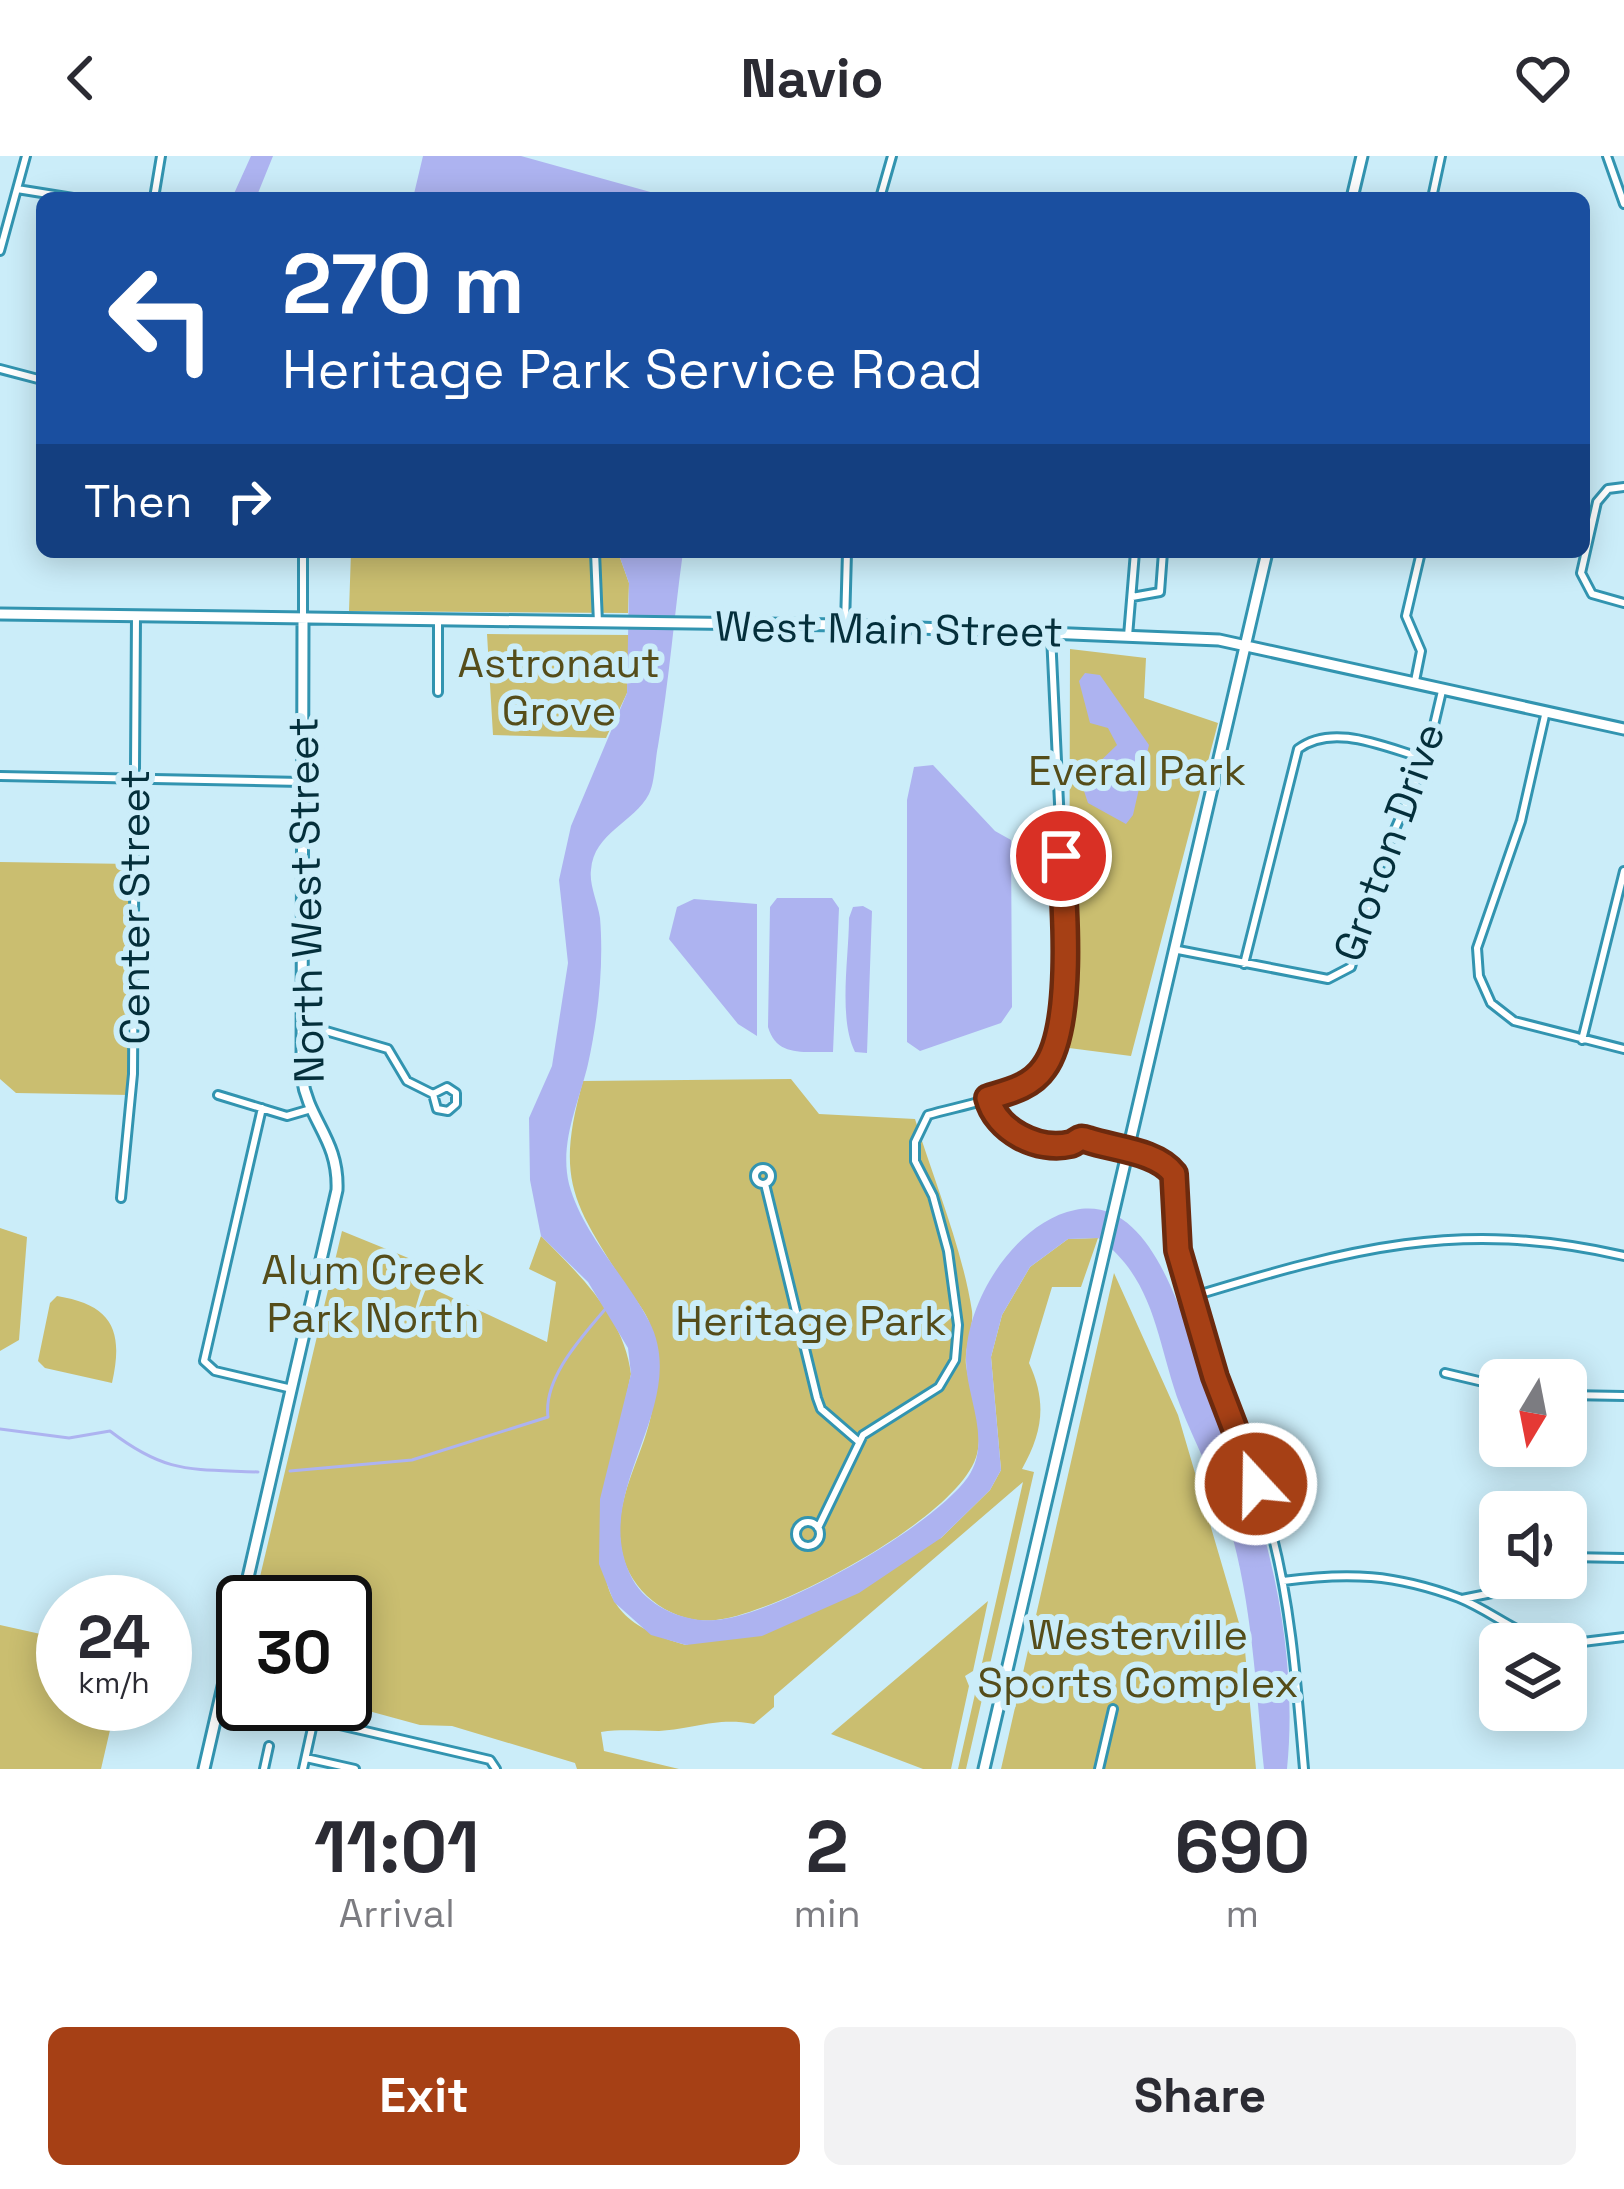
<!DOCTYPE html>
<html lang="en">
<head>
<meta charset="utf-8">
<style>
  :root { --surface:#fff; --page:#f2f2f3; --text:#2b2b33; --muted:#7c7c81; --accent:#a64015 }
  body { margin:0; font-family:"Space Grotesk",sans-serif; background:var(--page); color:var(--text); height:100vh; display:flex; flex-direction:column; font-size:45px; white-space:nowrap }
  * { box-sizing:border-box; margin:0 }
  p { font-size:39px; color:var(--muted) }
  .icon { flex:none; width:66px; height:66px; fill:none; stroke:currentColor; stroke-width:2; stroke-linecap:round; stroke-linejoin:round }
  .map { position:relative; height:1613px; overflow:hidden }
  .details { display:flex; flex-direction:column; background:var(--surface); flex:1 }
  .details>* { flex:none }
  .hud { position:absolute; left:36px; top:36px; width:1554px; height:366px; border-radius:18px; box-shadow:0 6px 30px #0003; background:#1a4fa0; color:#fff; overflow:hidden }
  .needle { width:78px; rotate:190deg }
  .buttons { position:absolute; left:1479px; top:1203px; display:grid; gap:24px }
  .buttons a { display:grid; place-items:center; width:108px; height:108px; border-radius:18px; background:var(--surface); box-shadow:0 6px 30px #0003; font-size:60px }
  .speed { position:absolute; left:36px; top:1419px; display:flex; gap:24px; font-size:60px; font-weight:700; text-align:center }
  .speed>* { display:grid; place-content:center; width:156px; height:156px; border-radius:50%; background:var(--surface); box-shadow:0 6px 30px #0003; line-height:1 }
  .speed small { font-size:30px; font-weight:400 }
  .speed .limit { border:6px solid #111; border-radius:18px; background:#fff; color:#111 }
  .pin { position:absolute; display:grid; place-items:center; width:102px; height:102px; color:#fff; margin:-51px; border:6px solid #fff; border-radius:50%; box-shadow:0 3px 12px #0007 }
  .me { position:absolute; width:132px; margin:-66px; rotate:339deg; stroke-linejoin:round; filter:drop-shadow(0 0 9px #0008) }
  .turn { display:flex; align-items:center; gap:42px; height:252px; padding:0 48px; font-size:54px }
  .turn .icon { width:156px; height:156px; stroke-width:2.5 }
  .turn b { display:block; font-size:84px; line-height:102px }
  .then { display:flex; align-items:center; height:114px; padding:0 48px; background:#0003; gap:24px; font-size:45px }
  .eta { display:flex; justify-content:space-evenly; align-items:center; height:204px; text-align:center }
  .eta b { font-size:72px; font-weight:600; line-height:84px }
  .cta { display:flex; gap:24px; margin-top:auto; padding:24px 48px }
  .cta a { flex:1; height:138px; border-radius:18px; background:var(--accent); color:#fff; font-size:48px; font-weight:600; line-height:138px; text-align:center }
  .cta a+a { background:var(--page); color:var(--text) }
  header { display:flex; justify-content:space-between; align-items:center; height:156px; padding:0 48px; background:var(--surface); font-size:54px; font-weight:600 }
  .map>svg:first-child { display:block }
</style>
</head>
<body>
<header><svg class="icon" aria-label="back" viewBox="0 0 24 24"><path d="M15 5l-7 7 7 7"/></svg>Navio<svg class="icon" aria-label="heart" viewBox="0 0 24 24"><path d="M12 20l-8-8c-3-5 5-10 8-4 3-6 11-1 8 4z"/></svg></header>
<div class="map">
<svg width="1624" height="1613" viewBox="0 0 1624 1613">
  <rect width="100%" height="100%" fill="#cbedf9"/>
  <!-- green -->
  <path fill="#cabe70" d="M351,396h267l11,31 -1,30 -279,-2z
    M487,478l144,1 -4,58 -21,45 -113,-3z
    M1070,493l76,9 -2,40 74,25 -87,333 -62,-8z
    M0,706l132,2 -2,231 -114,-2 -16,-14z
    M791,923l28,35 96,5c19,62 47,128 57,192 2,17 -8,36 -6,54 4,28 18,61 11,89 -15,62 -200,160 -261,166 -43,5 -86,-27 -94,-68 -10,-49 17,-87 28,-132 6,-24 5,-66 1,-91 -2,-15 -19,-33 -27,-46 -53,-82 -68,-106 -41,-202z
    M0,1072l27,9 -8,103 -19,11z
    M342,1075l86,35 -22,74 21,-54 120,56 9,-60 -27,-13 12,-33c39,39 83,81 90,138 -9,40 -16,80 -21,120 -12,81 -15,126 76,151l255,-107 49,-48 11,-20 -10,-113 11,-42 28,-48 38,-28 30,-1 -17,49h-29l-23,76c18,39 14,69 -7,106l12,3 -68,297h-8l65,-287 -249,214v11l-20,17c-39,-7 -58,5 -95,7 -20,0 -37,-2 -58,1l3,19 75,18h-102l-2,-6 -123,-37 -32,-1 -77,-21 2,-102h-91z
    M1114,1117l64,142 66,225 12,129h-255z
    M57,1140c55,9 67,34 55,87l-67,-15 -7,-7 12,-58z
    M988,1445l-15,70 -8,5 4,10 -18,83h-28l-92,-35z
    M0,1469l63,14v65h53l-15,65h-101z"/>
  <!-- water -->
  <path fill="#adb3f0" d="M251,0h22l-17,42h-24z
    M423,0h98l151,42h-259z
    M618,396h65c-9,65 -14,130 -25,194 -3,14 -3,36 -9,48 -15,29 -55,38 -58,76 -2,15 7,33 9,48 4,47 -2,101 -12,146 -9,39 -29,78 -19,120 14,51 56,91 80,137 44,86 -64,171 -16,259 15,27 53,43 83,40 62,-5 217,-93 252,-143 25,-37 -3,-81 -2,-119 1,-59 50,-136 109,-148 82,-17 112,125 133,181 10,27 25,51 35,78 34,93 54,201 44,300h-23c-8,-81 -12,-166 -35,-245 -13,-42 -33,-78 -49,-119 -23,-61 -24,-126 -82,-167l-30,1 -38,28 -28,48 -11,42 10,113 -11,20 -49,48 -82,55 -97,43 -76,9 -35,-10 -37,-33 -15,-38 1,-65 31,-125 -3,-26 -40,-66 -47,-46 -11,-56 -1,-62 23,-52 16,-103 -9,-83 12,-54 56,-133 2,-110z
    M1085,517l15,2 49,70 -16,70 -7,9 -38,-21 -5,-15 8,-18 26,-25 -9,-17 -18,-5 -11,-42z
    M933,609l62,66 16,9 1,167 -11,16 -81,28 -13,-9v-242l7,-33z
    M777,742h55l7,10 -6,144c-28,-1 -56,6 -65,-25l2,-120z
    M694,743l63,5v132l-19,-12 -69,-85 8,-32z
    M863,750l9,5 -5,142 -12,-1c-17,-34 -6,-95 -6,-134l4,-11z"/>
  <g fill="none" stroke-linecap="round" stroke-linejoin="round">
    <!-- stream -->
    <path stroke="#adb3f0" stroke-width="3" d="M0,1273l69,9 41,-7c56,43 80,38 148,41
      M290,1315l122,-11 136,-43c-5,-40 35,-81 59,-110"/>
    <!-- street casing -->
    <g stroke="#3294b0" stroke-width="12">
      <path id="street" d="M1607,0l17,48
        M17,33l56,9
        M154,42l7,-42
        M880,42l12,-42
        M1432,42l9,-42
        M0,95l26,-95
        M0,213l42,11
        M1624,331l-16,2 -11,13 -16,71 11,21 32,9
        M595,396l3,71
        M1132,441l28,-5 3,-40
        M303,463v-67
        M438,465v71
        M845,469l2,-73
        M1128,480l7,-84
        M1415,525l6,-30 -15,-35 15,-64
        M1546,555l-25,110 -44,127 2,28 12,27 23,18 110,28
        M0,620l302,6
        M1178,794l150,29 23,-12 30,-106 45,-102 16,-68
        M1244,808l54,-215c36,-27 88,-1 128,10
        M302,868l86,25 19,32 26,13 14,-7 9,6v11l-8,7 -11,-2 -4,-15
        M1582,884l42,-169
        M218,939l69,21 24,-7
        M988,942c11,41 67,55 105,48
        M262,952l-58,253 11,10 77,18
        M1070,989c10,-8 89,10 101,23 8,10 7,83 14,107 25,88 63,171 87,259 20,77 25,156 32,235
        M755 1020a8 8 0 1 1 16 0a8 8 0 1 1-16 0Z
        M765,1028l52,214 4,11 37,32
        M121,1042l12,-124 3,-458
        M1191,1141c158,-48 267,-79 433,-41
        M1445,1217l55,13
        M1566,1239l58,1
        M796 1378a12 12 0 1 1 24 0a12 12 0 1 1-24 0Z
        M818,1372l45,-93 76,-48 16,-27 3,-35 -10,-74 -15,-55 -18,-35v-19l13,-27c49,-14 104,-18 127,-68l8,-160 -12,-252
        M1566,1401l58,1
        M1283,1425c65,-9 112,-7 176,17 37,15 61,41 103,46
        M1462,1443l35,-7 26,-14
        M1566,1488l58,-7
        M221,1541l22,6
        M249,1548l241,56 6,9
        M306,1602l49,11
        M264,1613l5,-23
        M303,1613l11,-50
        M1099,1613l14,-60"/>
    </g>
    <!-- secondary casing -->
    <g stroke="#3294b0" stroke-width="15">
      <path id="secondary" d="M1352,42l10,-42
        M0,458l845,11 374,15 405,89
        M204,1613l133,-579c2,-51 -29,-69 -35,-113l1,-458
        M984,1613l283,-1217"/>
    </g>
    <!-- street -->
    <use href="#street" stroke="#fff" stroke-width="6"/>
    <!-- secondary -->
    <use href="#secondary" stroke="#fff" stroke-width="9"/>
  </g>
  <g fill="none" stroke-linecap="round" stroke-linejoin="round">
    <!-- route casing -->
    <g stroke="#6c2a0e" stroke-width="30">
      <path id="route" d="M1061,700c4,50 13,172 -17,212 -13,19 -36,24 -56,30 8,32 49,54 83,46 8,-3 7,-8 17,-4 26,9 69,11 86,34l4,76 37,127 41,107"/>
    </g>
    <!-- route -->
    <use href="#route" stroke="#a64015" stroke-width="21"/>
  </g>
  <g text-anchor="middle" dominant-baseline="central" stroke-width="12" stroke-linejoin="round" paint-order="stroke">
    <!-- street labels -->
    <g font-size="42" fill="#042f3b" stroke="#cbedf9">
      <text transform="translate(889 473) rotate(1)">West Main Street</text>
      <text transform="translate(1389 686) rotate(-70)">Groton Drive</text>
      <text transform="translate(306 744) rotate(-91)">North West Street</text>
      <text transform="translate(134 751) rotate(-90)">Center Street</text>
    </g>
    <!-- park labels -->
    <g font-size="42" fill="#554d1a" stroke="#cbedf9">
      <text x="559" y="506">Astronaut<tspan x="559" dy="48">Grove</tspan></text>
      <text x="1137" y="614">Everal Park</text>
      <text x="373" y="1113">Alum Creek<tspan x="373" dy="48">Park North</tspan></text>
      <text x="811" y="1164">Heritage Park</text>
      <text x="1138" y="1478">Westerville<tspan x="1138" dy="48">Sports Complex</tspan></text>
    </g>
  </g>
</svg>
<div class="buttons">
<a><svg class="needle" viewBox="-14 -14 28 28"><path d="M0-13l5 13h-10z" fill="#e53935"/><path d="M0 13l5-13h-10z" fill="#7c7c81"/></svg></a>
<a><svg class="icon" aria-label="sound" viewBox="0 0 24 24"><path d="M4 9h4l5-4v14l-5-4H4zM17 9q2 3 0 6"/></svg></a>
<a><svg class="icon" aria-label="layers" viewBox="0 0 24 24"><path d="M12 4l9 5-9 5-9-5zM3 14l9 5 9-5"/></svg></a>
</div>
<div class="speed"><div>24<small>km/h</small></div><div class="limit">30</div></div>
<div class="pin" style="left:1061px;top:700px;background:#d93025"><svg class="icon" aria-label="arrive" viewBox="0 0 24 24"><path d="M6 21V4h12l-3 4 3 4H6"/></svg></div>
<svg class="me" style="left:1256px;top:1328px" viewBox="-20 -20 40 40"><circle r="17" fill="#a64015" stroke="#fff" stroke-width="3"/><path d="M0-11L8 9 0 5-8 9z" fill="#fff"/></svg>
<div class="hud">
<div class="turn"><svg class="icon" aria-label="left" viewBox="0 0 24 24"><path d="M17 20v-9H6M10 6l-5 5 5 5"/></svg><div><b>270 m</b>Heritage Park Service Road</div></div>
<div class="then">Then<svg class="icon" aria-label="right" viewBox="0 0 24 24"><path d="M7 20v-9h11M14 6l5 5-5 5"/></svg></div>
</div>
</div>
<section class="details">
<div class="eta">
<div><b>11:01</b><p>Arrival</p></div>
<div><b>2</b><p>min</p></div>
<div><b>690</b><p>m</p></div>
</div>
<div class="cta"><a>Exit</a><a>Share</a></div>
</section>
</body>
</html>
